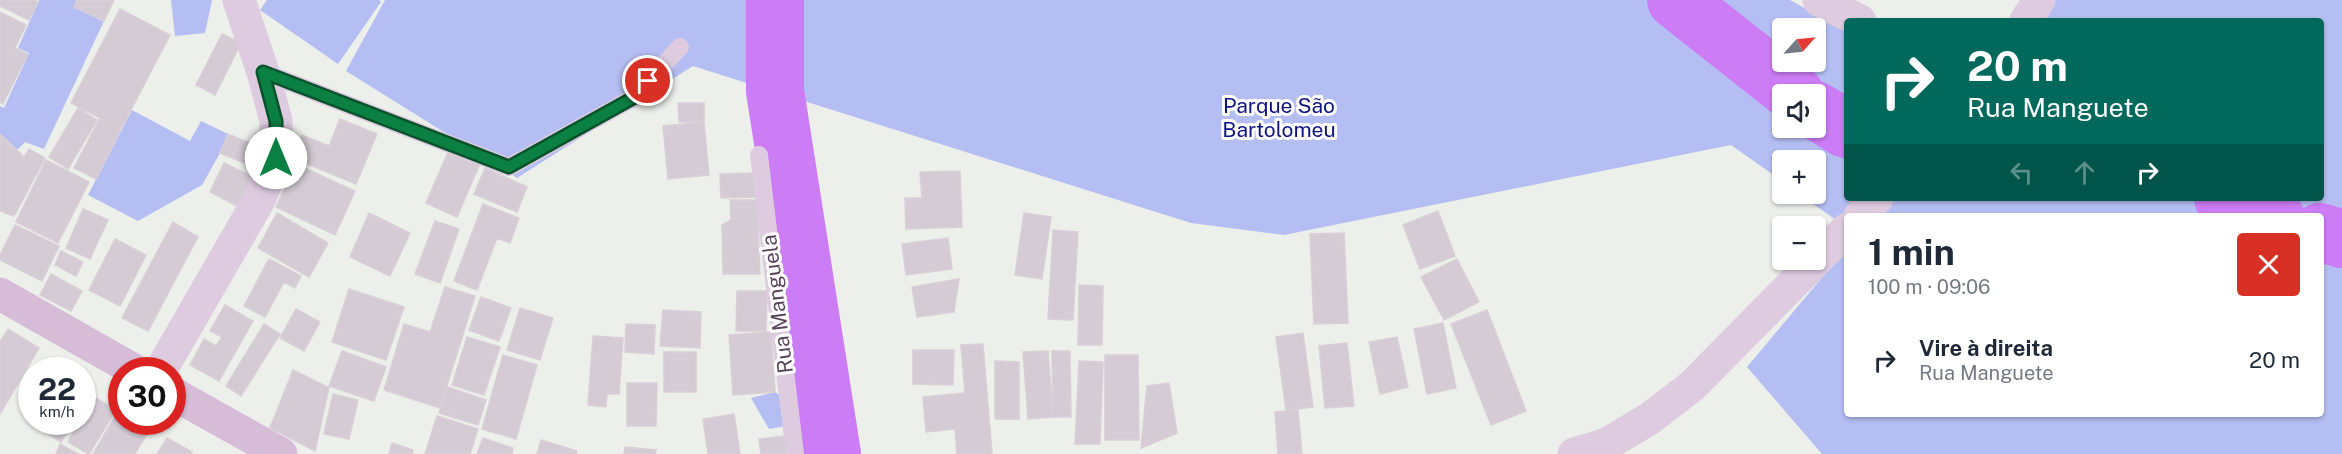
<!DOCTYPE html>
<html lang="pt">
<head>
<meta charset="utf-8">
<style>
  :root { --surface:#fff; --page:#f2f2f3; --text:#1f2937; --muted:#747a83 }
  body { margin:0; font-family:"Public Sans",sans-serif; background:var(--page); color:var(--text); height:100vh; display:flex; flex-direction:column; font-size:22px; white-space:nowrap }
  * { box-sizing:border-box; margin:0 }
  p { font-size:20px; color:var(--muted) }
  .icon { flex:none; width:33px; height:33px; fill:none; stroke:currentColor; stroke-width:2; stroke-linecap:round; stroke-linejoin:round }
  .map { position:relative; flex:1; overflow:hidden }
  .drawer { position:absolute; left:1844px; top:213px; width:480px; height:204px; display:flex; flex-direction:column; background:var(--surface); border-radius:6px; box-shadow:0 2px 4px #0004 }
  .drawer>* { flex:none }
  .guide { position:absolute; left:1844px; top:18px; width:480px; height:183px; border-radius:6px; box-shadow:0 2px 4px #0004; background:#00695c; color:#fff; overflow:hidden }
  .needle { width:39px; rotate:63deg }
  .fabs { position:absolute; left:1772px; top:18px; display:grid; gap:12px }
  .fabs a { display:grid; place-items:center; width:54px; height:54px; border-radius:6px; background:var(--surface); box-shadow:0 2px 4px #0004; font-size:30px }
  .speed { position:absolute; left:18px; top:357px; display:flex; gap:12px; font-size:30px; font-weight:700; text-align:center }
  .speed>* { display:grid; place-content:center; width:78px; height:78px; border-radius:50%; background:var(--surface); box-shadow:0 2px 4px #0004; line-height:1 }
  .speed small { font-size:15px; font-weight:400 }
  .speed .limit { border:9px solid #d22; background:#fff; color:#111 }
  .pin { position:absolute; display:grid; place-items:center; width:51px; height:51px; color:#fff; margin:-26px; border:3px solid #fff; border-radius:50%; box-shadow:0 2px 6px #0007 }
  .me { position:absolute; width:66px; margin:-33px; rotate:0deg; stroke-linejoin:round; filter:drop-shadow(0 0 4px #0008) }
  .turn { display:flex; align-items:center; gap:21px; height:126px; padding:0 24px; font-size:27px }
  .turn .icon { width:78px; height:78px; stroke-width:2.5 }
  .turn b { display:block; font-size:42px; line-height:51px }
  .lanes { display:flex; align-items:center; height:57px; padding:0 24px; background:#0003; justify-content:center; gap:30px; direction:ltr }
  .lanes .off { opacity:.35 }
  .round { display:grid; place-items:center; flex:none; width:63px; height:63px; border-radius:6px; background:var(--page) }
  .head { display:flex; align-items:center; justify-content:space-between; height:102px; padding:0 24px }
  h1 { font-size:36px; font-weight:700; line-height:45px }
  ul { padding:0; list-style:none }
  li { display:flex; align-items:center; gap:18px; height:90px; padding:0 24px }
  li div { flex:1 }
  li b { display:block; font-size:22px }
  li em { font-style:normal }
  .map>svg:first-child { display:block }
</style>
</head>
<body>
<div class="map">
<svg width="2342" height="454" viewBox="0 0 2342 454">
  <rect width="100%" height="100%" fill="#edefeb"/>
  <!-- green -->
  <path fill="#b4bef3" fill-rule="evenodd" d="M39,0h38l-2,7 29,14 -60,128 -19,-7 -8,8 -17,-16v-28l4,2 25,-55 -11,-5z
    M171,0h41l-7,33 -30,3z
    M267,0h112l2,2 -43,62 -78,-54z
    M385,0h1405l56,31v167h474v-177h-282l12,-21h292v454h-520l-75,-87 99,-118v165h474v-198h-474v11l-47,-33h16v-34h-33v21l-51,-36 -447,90 -93,-12 -498,-157 -176,112 -171,-107zM1782,28h33v34h-33zM1782,94h33v34h-33z
    M132,110l58,31 11,-20 27,13 -8,19 -18,32 -64,36 -50,-26z
    M775,392l9,6 1,28 -16,3 -18,-31z"/>
  <g fill="none" stroke-linecap="round" stroke-linejoin="round">
    <!-- river -->
    <path stroke="#cc7cf4" stroke-width="58" d="M775,0v91l57,363
      M1676,0l119,94
      M1815,110l31,19
      M2223,198l52,18
      M2320,232l22,7"/>
  </g>
  <!-- building -->
  <path fill="#d4cbd4" stroke="#d8cfd7" stroke-width="1.5" d="M0,0h34l4,2 -9,18 -29,-14z
    M77,0h37l-10,21 -30,-14z
    M120,9l50,26 -49,94 -50,-26z
    M0,12l26,13 -11,23 13,6 -25,50 -3,-2z
    M222,34l19,9 -26,52 -19,-10z
    M678,103h26v19h-25z
    M78,108l19,12 -29,49 -19,-12z
    M100,118l21,11 -25,50 -22,-11z
    M340,119l37,15 -21,50 -63,-26 9,-23 27,11z
    M704,122l5,53 -41,4 -5,-53z
    M0,134l24,23 5,-8 16,9 -31,58 -14,-5z
    M228,134l41,17 -7,19 -42,-17z
    M449,150l31,14 -23,53 -31,-14z
    M46,160l43,22 -31,61 -42,-21z
    M224,163l31,15 -14,30 -31,-16z
    M296,164l59,27 -20,44 -59,-28z
    M485,168l42,19 -10,25 -43,-18z
    M960,171l2,56 -56,2 -1,-31h17l-2,-26z
    M755,173l1,24 -35,1 -1,-24z
    M730,200h27l3,74h-37l-1,-49 9,-5z
    M483,204l36,14 -9,25 -13,-5 -20,52 -23,-9z
    M83,209l25,11 -18,39 -24,-11z
    M1438,211l17,45 -35,13 -17,-44z
    M277,213l51,30 -19,34 -51,-29z
    M369,213l41,20 -20,43 -40,-19z
    M1024,213l27,4 -9,62 -27,-4z
    M435,221l24,8 -19,54 -25,-9z
    M173,222l25,15 -50,94 -26,-13z
    M15,225l44,21 -17,35 -42,-21v-5z
    M1053,230l25,2 -5,88 -25,-1z
    M1344,233l4,90 -34,1 -4,-90z
    M948,238l4,31 -46,6 -4,-31z
    M115,239l31,16 -26,51 -31,-16z
    M61,251l22,11 -7,14 -21,-11z
    M269,259l32,17 -6,12 -11,-6 -19,35 -21,-11z
    M1457,259l22,43 -35,18 -23,-43z
    M51,274l31,17 -11,20 -31,-16z
    M959,279l-5,33 -37,5 -5,-30z
    M1079,285l24,1 -1,59h-24z
    M445,287l30,9 -35,112 -56,-18 20,-66 26,8z
    M349,289l55,18 -18,53 -54,-18z
    M737,291h30l-1,40h-30z
    M481,297l30,11 -12,33 -30,-11z
    M225,305l28,16 -34,60 -29,-16 14,-26 12,7 6,-9 -12,-6z
    M520,308l33,10 -13,42 -33,-10z
    M296,309l24,13 -16,29 -24,-13z
    M663,310l38,2 -1,36 -40,-2z
    M1487,310l39,101 -35,14 -40,-101z
    M1443,323l13,65 -29,6 -13,-65z
    M264,324l16,10 -39,62 -15,-10z
    M626,324l29,1 -1,29 -29,-2z
    M8,329l31,19 -39,66v-72z
    M771,332l4,60 -42,3 -4,-60z
    M1303,333l10,74 -27,3 -10,-73z
    M593,336l30,2 -4,56h-12l-1,13 -18,-2z
    M467,337l33,10 -16,48 -32,-10z
    M1397,337l11,50 -28,7 -11,-52z
    M1347,343l7,63 -29,2 -6,-62z
    M983,344l9,110h-35l-2,-25 -29,3 -3,-35 42,-4 -4,-48z
    M913,350h41l-1,35 -40,-1z
    M342,351l44,16 -12,34 -45,-15z
    M1048,351l5,66 -25,2 -5,-67z
    M1052,351h18l1,66h-18z
    M664,352h32v40h-32z
    M503,355l34,10 -21,74 -34,-10z
    M1105,355h33l1,85h-34z
    M47,361l19,9h-24z
    M995,361l24,1v57h-24z
    M1079,361l24,1 -3,82h-25z
    M293,370l36,18 -14,63 -45,-23z
    M82,380l12,7 -12,20z
    M627,383h30l-1,43h-29z
    M1169,383l8,50 -36,15 6,-62z
    M448,387l38,13 -8,25 -39,-12z
    M333,394l25,6 -9,39 -25,-5z
    M94,397l22,13 -27,44 -21,-12 12,-20h2v-5z
    M122,404v18h32l-19,32h-42z
    M1298,410l4,44h-24l-3,-42z
    M734,414l6,40h-32l-5,-35z
    M437,416l41,13 -8,25h-45z
    M43,422h31l-13,20 -22,-14z
    M784,436l3,18h-26l-2,-15z
    M167,438l25,14 -1,2h-34z
    M483,438l30,10 -1,6h-35z
    M541,440l36,11 -1,3h-39z
    M392,443l21,7 -1,4h-23z
    M60,444l18,10h-22z
    M625,447l31,3 -1,4h-31z"/>
  <g fill="none" stroke-linecap="round" stroke-linejoin="round">
    <!-- service -->
    <path stroke="#decbe0" stroke-width="18" d="M263,72l246,95 124,-69 47,-51
      M759,155l36,299"/>
    <!-- minor -->
    <path stroke="#decbe0" stroke-width="33" d="M1819,0l41,21
      M2026,21l13,-21
      M1860,216l17,-18
      M161,370l98,-170 17,-42v-37l-13,-49 -24,-72
      M1574,454l33,-10 42,-25 43,-33 154,-156"/>
    <!-- secondary -->
    <path stroke="#d7bcd8" stroke-width="33" d="M0,294l134,76
      M172,393l109,61"/>
  </g>
  <g fill="none" stroke-linecap="round" stroke-linejoin="round">
    <!-- route casing -->
    <g stroke="#07532c" stroke-width="15">
      <path id="route" d="M276,158v-37l-13,-49 246,95 124,-69 15,-17"/>
    </g>
    <!-- route -->
    <use href="#route" stroke="#0b8043" stroke-width="10"/>
  </g>
  <g text-anchor="middle" dominant-baseline="central" stroke-width="6" stroke-linejoin="round" paint-order="stroke">
    <!-- park labels -->
    <g font-size="21" fill="#0d1382" stroke="#fff">
      <text x="1279" y="105">Parque São<tspan x="1279" dy="24">Bartolomeu</tspan></text>
    </g>
    <!-- street labels -->
    <g font-size="21" fill="#59425b" stroke="#fff">
      <text transform="translate(777 304) rotate(-97)">Rua Manguela</text>
    </g>
  </g>
</svg>
<div class="fabs">
<a><svg class="needle" viewBox="-14 -14 28 28"><path d="M0-13l5 13h-10z" fill="#e53935"/><path d="M0 13l5-13h-10z" fill="#747a83"/></svg></a>
<a><svg class="icon" aria-label="sound" viewBox="0 0 24 24"><path d="M4 9h4l5-4v14l-5-4H4zM17 9q2 3 0 6"/></svg></a>
<a>+</a>
<a>−</a>
</div>
<div class="speed"><div>22<small>km/h</small></div><div class="limit">30</div></div>
<div class="pin" style="left:648px;top:81px;background:#d93025"><svg class="icon" aria-label="arrive" viewBox="0 0 24 24"><path d="M6 21V4h12l-3 4 3 4H6"/></svg></div>
<svg class="me" style="left:276px;top:158px" viewBox="-20 -20 40 40"><circle r="19" fill="#fff"/><path d="M0-13L10 11 0 6-10 11z" fill="#0b8043"/></svg>
<div class="guide">
<div class="turn"><svg class="icon" aria-label="right" viewBox="0 0 24 24"><path d="M7 20v-9h11M14 6l5 5-5 5"/></svg><div><b>20 m</b>Rua Manguete</div></div>
<div class="lanes"><svg class="icon off" aria-label="left" viewBox="0 0 24 24"><path d="M17 20v-9H6M10 6l-5 5 5 5"/></svg><svg class="icon off" aria-label="ahead" viewBox="0 0 24 24"><path d="M12 20V5M6 11l6-6 6 6"/></svg><svg class="icon" aria-label="right" viewBox="0 0 24 24"><path d="M7 20v-9h11M14 6l5 5-5 5"/></svg></div>
</div>
<section class="drawer">
<div class="head"><div><h1>1 min</h1><p>100 m · 09:06</p></div><a class="round" style="background:#d93025;color:#fff"><svg class="icon" aria-label="close" viewBox="0 0 24 24"><path d="M6 6l12 12M18 6L6 18"/></svg></a></div>
<ul>
<li><svg class="icon" aria-label="right" viewBox="0 0 24 24"><path d="M7 20v-9h11M14 6l5 5-5 5"/></svg><div><b>Vire à direita</b><p>Rua Manguete</p></div><em>20 m</em></li>
</ul>
</section>
</div>
</body>
</html>
